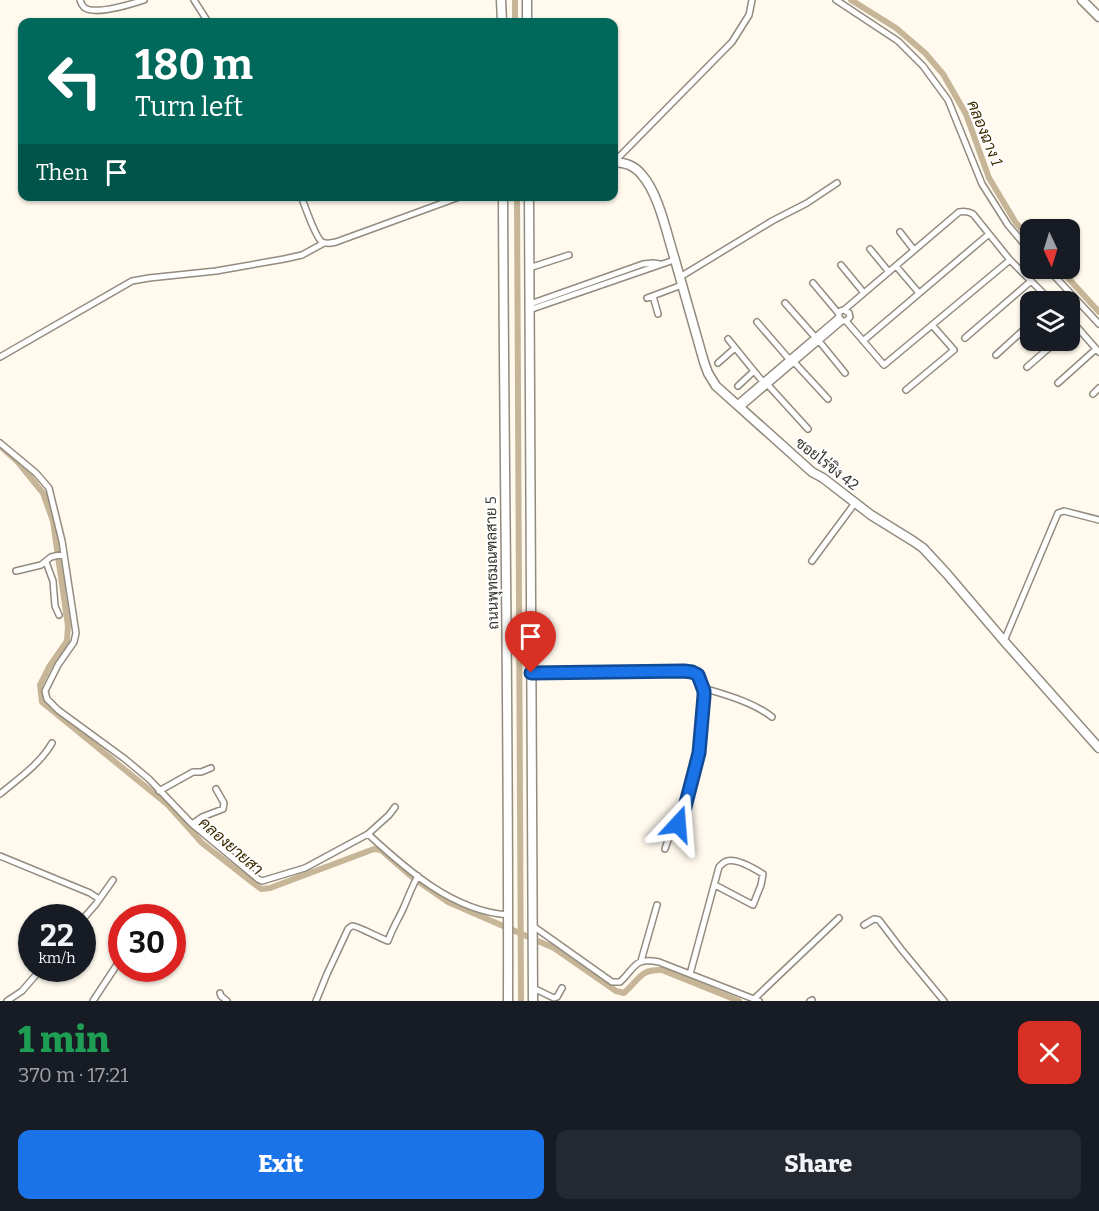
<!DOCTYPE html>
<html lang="en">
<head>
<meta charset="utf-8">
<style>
  :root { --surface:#171b24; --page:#242831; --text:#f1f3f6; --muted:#9ea1a6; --accent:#1a73e8 }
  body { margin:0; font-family:Bitter,Sarabun,serif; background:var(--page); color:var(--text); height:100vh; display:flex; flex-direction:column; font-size:22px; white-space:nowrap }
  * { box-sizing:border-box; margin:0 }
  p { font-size:20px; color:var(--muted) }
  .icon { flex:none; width:33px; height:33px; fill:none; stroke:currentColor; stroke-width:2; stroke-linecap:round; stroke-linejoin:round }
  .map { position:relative; height:1001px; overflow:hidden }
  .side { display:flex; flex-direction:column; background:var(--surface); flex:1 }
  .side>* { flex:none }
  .top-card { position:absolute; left:18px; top:18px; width:600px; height:183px; border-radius:12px; box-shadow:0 2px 4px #0004; background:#00695c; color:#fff; overflow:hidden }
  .needle { width:39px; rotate:176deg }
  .tools { position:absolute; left:1020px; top:219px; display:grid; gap:12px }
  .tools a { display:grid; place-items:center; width:60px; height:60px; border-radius:12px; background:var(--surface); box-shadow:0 2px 4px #0004; font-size:30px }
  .speed { position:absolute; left:18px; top:904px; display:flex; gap:12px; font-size:30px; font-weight:700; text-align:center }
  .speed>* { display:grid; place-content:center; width:78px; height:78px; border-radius:50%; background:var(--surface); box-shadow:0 2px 4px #0004; line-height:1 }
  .speed small { font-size:15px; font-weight:400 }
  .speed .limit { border:9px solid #d22; background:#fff; color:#111 }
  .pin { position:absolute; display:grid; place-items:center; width:51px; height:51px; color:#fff; margin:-62px -26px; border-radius:50% 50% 50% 0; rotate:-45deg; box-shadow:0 0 6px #0007 }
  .pin .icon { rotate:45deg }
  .me { position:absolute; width:66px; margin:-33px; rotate:19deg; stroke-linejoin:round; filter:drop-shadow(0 0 4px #0008) }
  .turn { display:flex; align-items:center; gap:21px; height:126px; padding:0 18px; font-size:27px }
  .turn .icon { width:78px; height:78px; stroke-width:2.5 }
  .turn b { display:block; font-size:42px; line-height:51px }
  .then { display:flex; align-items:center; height:57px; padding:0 18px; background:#0003; gap:12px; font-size:22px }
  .round { display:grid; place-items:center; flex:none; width:63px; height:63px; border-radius:12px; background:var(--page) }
  .headline { display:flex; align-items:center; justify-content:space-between; height:102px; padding:0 18px }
  h1 { font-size:36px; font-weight:800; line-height:45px; color:#1e9e55 }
  .cta { display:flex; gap:12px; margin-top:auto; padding:12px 18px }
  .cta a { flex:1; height:69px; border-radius:12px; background:var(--accent); color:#fff; font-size:24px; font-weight:800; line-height:69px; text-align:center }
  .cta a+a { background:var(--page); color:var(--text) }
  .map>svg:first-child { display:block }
</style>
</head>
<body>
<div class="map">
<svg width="1099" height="1001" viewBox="0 0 1099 1001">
  <rect width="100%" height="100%" fill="#fff9ee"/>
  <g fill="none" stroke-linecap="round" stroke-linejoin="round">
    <!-- canal -->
    <path stroke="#c6b597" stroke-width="6" d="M515,0v22
      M851,0l45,28 29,25 18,21 23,40 23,64 27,45 14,16
      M517,196l4,805
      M1059,268l40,44
      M0,446l17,15 26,32 10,28 15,105 -1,15 -18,26 -9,18 2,17 126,103 34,38 59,46 9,-1 104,-39 7,1 31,27 36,25 106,46 62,43 8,2c16,-14 16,-24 38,-23l77,31"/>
    <!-- street casing -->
    <g stroke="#928b7f" stroke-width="8">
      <path id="street" d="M80,0c1,3 2,6 5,8 11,7 47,-4 59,-8
        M194,0l14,22
        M836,0l62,41 25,25 25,34 34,84 26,41 22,26
        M614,162l118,-120 17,-27 3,-15
        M301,196c4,10 14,41 21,46 4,2 10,1 14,0l126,-46
        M900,232l14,18
        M870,249l19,23
        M841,265l23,28
        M896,266l23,27
        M529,268l40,-13
        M1047,268l52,56
        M680,277l92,-56 35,-18 30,-20
        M813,283l26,31
        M653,296l5,18
        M647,298l35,-13
        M785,303l30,34
        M530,304l113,-40 10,-1 7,1
        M529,310l145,-50
        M844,310l5,3 1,4 -4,4h-4l-3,-4c-1,-4 1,-7 5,-7l115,-98c5,-1 9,-1 14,2l37,46 42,42
        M1070,319l29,33
        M846,321l38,44 126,-105
        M757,322l32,37
        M965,338l66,-57
        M728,339l35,43
        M819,341l26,32
        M863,341l126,-107
        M996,355l34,-31
        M0,357l132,-76 17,-3 67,-7 68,-12 18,-4 22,-12
        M794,362l34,37
        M718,363l17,-15
        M1027,367l31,-27
        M1058,383l38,-34
        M768,385l40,44
        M738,386l16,-15
        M906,390l48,-40 -22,-25
        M1093,394l6,-6
        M736,405l103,-88
        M740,408l102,-87
        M0,443l36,30 13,15 13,53 14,92 -2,9 -16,23 -13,26 2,8 11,11 67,49 24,20 43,45 66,55 4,2 43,-13 63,-34 21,-19 6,-8
        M812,561l43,-58
        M46,562l7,19 2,25 4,9
        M16,571l25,-6 10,-8 13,-3
        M1004,641l54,-128 6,-2 35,9
        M531,673l153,-2 8,1 6,3 6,16v5l-5,57 -9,36 -9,29 -11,16 -5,15
        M703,688c23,7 50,14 69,29
        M159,791l34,-19h8l10,-4
        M0,794c18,-15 40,-30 52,-51
        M192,824l10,-7 21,-8 1,-6 -8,-14
        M368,834c39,36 85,77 140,81
        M0,856l90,37 9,6
        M82,920l14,-16 17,-24
        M864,925l10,-6 5,1 22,29 43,52
        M533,926l79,56h8c16,-15 14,-25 39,-20l100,39
        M641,961l16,-56
        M690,974l29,-107c3,-3 4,-5 8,-6 10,-3 28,8 36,13l-2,11 -8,20 -38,-20
        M533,988l21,10 3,-1 5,-9
        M220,993l1,3 6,5
        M754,999l85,-81
        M7,1001l15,-10 19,-22
        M93,1001l29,-44
        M316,1001l11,-27 21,-45c1,-1 2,-2 4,-3 3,-1 30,13 36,15 4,-12 10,-21 15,-32 5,-11 9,-23 15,-33
        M810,1001l2,-1"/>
    </g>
    <!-- secondary casing -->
    <g stroke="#928b7f" stroke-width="11">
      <path id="secondary" d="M501,0l1,22
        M527,0v22
        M1082,0l17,17
        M614,162c12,1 20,3 28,13 17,19 25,60 33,85 10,34 19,68 29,102l4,11 8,13 96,86 11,6 48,37 42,26 10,7 24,26 57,67 95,107
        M503,196c1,269 6,537 5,805
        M529,196l4,805"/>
    </g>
    <!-- street -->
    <use href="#street" stroke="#fff" stroke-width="5"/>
    <!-- secondary -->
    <use href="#secondary" stroke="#fff" stroke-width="8"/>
  </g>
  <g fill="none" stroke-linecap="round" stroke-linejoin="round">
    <!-- route casing -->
    <g stroke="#114b97" stroke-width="15">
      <path id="route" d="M531,673l153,-2 8,1 6,3 6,16v5l-5,57 -14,54 -7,17"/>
    </g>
    <!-- route -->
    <use href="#route" stroke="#1a73e8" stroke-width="10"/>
  </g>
  <g text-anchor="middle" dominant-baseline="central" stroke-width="4.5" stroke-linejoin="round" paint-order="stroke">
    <!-- street labels -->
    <g font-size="15" fill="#393631" stroke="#fff">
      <text transform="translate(827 464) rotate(38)">ซอยไร่ขิง 42</text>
      <text transform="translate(492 563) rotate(-91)">ถนนพุทธมณฑลสาย 5</text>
    </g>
    <!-- water labels -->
    <g font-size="16" font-style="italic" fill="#3e2c03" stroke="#fff">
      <text transform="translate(985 133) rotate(68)">คลองฉาง 1</text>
      <text transform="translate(231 846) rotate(41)">คลองยายสา</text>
    </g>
  </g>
</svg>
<div class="tools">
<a><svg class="needle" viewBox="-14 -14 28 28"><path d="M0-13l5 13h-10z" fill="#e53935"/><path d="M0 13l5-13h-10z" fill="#9ea1a6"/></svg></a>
<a><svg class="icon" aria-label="layers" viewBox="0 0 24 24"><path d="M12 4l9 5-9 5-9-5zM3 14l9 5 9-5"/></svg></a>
</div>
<div class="speed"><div>22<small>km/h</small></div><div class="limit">30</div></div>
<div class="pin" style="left:531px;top:673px;background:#d93025"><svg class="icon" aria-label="arrive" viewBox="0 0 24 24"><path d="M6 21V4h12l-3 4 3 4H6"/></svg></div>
<svg class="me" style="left:678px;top:824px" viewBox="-20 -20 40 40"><path d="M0-17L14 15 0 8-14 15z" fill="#1a73e8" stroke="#fff" stroke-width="4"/></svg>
<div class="top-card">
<div class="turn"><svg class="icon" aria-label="left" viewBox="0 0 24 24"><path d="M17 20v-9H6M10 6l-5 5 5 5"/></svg><div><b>180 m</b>Turn left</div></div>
<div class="then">Then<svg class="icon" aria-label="arrive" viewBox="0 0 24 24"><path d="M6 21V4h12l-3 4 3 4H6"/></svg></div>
</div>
</div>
<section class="side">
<div class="headline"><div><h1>1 min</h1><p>370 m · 17:21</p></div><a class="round" style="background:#d93025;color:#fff"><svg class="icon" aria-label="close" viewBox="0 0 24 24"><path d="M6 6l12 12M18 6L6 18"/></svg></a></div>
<div class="cta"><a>Exit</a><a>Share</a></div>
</section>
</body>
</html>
